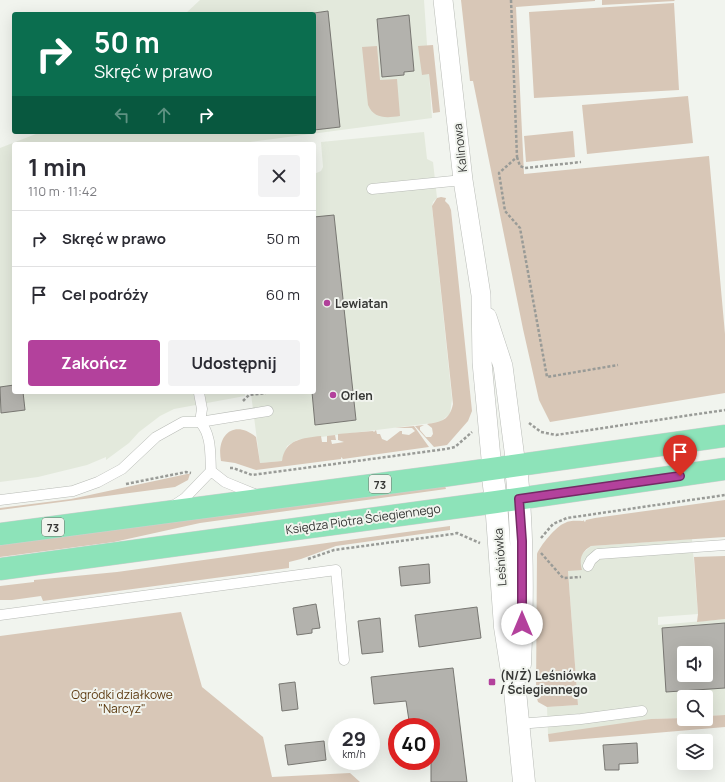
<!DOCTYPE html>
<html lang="pl">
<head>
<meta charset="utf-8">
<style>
  :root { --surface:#fff; --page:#f2f2f3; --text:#2b2b33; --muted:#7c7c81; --line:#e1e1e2; --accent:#b3419c }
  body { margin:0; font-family:Manrope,sans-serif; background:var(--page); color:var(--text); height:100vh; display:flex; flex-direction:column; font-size:15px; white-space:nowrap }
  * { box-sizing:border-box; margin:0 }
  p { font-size:13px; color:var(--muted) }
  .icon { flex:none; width:22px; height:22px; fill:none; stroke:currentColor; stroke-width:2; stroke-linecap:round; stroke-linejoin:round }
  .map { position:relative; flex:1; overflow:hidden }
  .details { position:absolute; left:12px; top:142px; width:304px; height:252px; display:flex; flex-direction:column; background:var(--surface); border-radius:4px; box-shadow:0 4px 16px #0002 }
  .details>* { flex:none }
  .guide { position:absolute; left:12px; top:12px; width:304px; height:122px; border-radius:4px; box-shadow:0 4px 16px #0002; background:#0b6e4f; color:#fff; overflow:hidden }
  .controls { position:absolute; left:677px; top:646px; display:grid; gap:8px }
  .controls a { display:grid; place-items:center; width:36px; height:36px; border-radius:4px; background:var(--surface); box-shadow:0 4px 16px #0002; font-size:20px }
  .speed { position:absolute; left:328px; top:718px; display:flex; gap:8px; font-size:20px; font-weight:700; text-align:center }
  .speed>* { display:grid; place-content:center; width:52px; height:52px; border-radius:50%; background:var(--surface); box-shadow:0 4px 16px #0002; line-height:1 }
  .speed small { font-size:10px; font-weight:400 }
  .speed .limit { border:6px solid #d22; background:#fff; color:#111 }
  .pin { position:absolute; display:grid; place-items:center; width:34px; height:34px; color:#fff; margin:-41px -17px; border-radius:50% 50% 50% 0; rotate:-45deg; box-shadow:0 0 4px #0007 }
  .pin .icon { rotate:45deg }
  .me { position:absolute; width:44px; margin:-22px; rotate:0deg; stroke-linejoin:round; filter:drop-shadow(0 0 3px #0008) }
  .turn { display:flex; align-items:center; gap:14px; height:84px; padding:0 16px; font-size:18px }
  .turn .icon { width:52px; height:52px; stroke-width:2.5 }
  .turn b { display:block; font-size:28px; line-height:34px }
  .lanes { display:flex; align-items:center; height:38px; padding:0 16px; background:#0003; justify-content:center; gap:20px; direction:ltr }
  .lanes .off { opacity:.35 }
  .round { display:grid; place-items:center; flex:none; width:42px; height:42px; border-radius:4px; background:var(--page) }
  .head { display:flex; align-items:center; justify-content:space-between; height:68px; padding:0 16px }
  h1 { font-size:24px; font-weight:700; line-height:30px }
  .button { display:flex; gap:8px; margin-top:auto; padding:8px 16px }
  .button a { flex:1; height:46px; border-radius:4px; background:var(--accent); color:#fff; font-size:16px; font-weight:700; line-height:46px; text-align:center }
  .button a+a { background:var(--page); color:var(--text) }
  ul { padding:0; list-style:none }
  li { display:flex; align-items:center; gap:12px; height:56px; padding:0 16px; border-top:1px solid var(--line) }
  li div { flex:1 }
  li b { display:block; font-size:15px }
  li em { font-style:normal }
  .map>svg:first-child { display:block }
</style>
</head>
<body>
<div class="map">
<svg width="725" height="782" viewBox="0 0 725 782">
  <rect width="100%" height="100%" fill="#f1f4ee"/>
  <!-- built -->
  <path fill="#e3e9dc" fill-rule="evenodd" d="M200,0h224l8,118 -197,26h-221v248h231v4l-71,13 -14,7 -21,16 -10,11 -23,17v-3l-19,8 -49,12 -38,5v-334l41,-16h273v-118h-129z
    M424,132l3,27 6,3 4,36 -4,4 -1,5 20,192 -2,15 -10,8 -143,18 -10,6 -5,15 -22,2 -9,-69 1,-2h62v-218l7,-3 2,-4 -2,-25z
    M692,539l6,75 -40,3v8l67,-6v96l-19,1v-19h-22v21l-33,1 -20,8 -83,7 -1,-27 31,-2 -10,-134 12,-7 1,-9 10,-9zM684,653h22v22h-22z"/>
  <!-- green -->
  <path fill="#d8c7b7" d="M461,0h134v1l-79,6 8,167 185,-18 16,178v59l-175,29 -11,-22 -16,-71 -50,-248h-3z
    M602,0h72l1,1 -73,4z
    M674,3l5,87 -145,8 -5,-86z
    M433,45l7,67 -7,1 -4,-39 -7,1 -4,-29z
    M377,46l3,34 17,-1 3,37c-14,2 -26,3 -32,-11l-6,-58z
    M688,96l5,47 -106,11 -5,-49z
    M573,131l2,26 -49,5 -2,-26z
    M441,197l5,1 -1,3 4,4 2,5 21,201 -4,10 -21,24 -13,2 -19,-21 9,-1 -4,2v3l6,7h5l2,-3 -1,-6 -5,-4c14,-2 23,-4 26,-20l-21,-198 5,-8z
    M414,426l15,21 -86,12 -2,-2v2l-85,11 -21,-7 -14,-2c-5,-26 13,-42 35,-24l4,26 22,-2c3,-22 21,-23 39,-25l1,6h5v-6l8,-1 1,5h-5l1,4 12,-2 -6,-2v-6l35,-3 1,1 2,-2 1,4h3l2,5 5,2 13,-10h2v3l7,1 6,-4 -3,-3h-17z
    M187,474h3l-2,6 -13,7 -175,23v-2l71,-9z
    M445,486l1,3 -246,34 -86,19 -114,15v-12z
    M725,500v37l-134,9c-10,6 -12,13 -9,24l-14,1 10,134 -31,2 -9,-5 -2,-7 1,-141c3,-8 19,-28 28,-31 5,-3 13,-2 18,-2v-1l2,2 1,-2 9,-2z
    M450,526v4l-114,16 -35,13 -12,3v6l-246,33 -2,-5 -29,4h-12v-14l34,-4v-2l83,-8z
    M725,556v63l-28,3 1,-8 -4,-57z
    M181,612l21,75 61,50 9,40 78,-4 10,9h-360v-146z
    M725,715v12l-176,15 -1,-8 103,-15 33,-1v1h22v-3z"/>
  <!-- building -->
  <path fill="#b3b2ad" stroke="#787772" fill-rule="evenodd" d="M328,11l12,116 -26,3v-117z
    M409,15l5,56 -10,1v3l-22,2 -5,-58z
    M334,215l22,205 -41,5 -3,-33h2v-175z
    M14,385v7h9l2,18 -24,3 -1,-26z
    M429,564l1,19 -29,3 -2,-19z
    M316,604l4,24 -8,1v4l-15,2 -4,-27z
    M477,607l4,31 -62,9 -4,-32z
    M380,618l3,34 -21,2 -4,-33z
    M725,623v65l-59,4 -4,-64zM684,653h22v22h-22z
    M453,668l14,114h-36v-55h-21l-4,-26 -32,3 -3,-27z
    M295,682l3,27 -16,2 -3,-27z
    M324,741l2,19 -38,5 -3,-20z
    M637,743l1,20 -19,1v6h-14l-2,-25z"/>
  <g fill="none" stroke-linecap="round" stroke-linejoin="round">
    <!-- lane casing -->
    <g stroke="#b8bbb6" stroke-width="11">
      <path id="lane" d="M372,189l91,-9
        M199,393l3,16 -2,13
        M200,422c12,13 10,33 11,49l14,11 32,13
        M0,500l73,-9 25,-9 24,-13 34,-32 27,-15h17l68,-11
        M173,506l12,-8 26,-27
        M588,566l3,-6 7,-6 127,-9
        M0,615l336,-45 8,90
        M518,724l63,-5 61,-8"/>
    </g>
    <!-- street casing -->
    <g stroke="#b8bbb6" stroke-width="20">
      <path id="street" d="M443,0l20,180 18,115 1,67 10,107
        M487,317l16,49 13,100"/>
    </g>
    <!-- secondary casing -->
    <g stroke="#b8bbb6" stroke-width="23">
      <path id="secondary" d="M516,466c7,66 7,132 4,198
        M492,469l4,33 9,125 10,64 9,91"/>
    </g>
    <!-- primary casing -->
    <g stroke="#cfcfcf" stroke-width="23">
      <path id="primary" d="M0,534l449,-59 276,-39
        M0,569l496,-67 229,-33"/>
    </g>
    <!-- path -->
    <path stroke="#999b97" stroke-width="2.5" stroke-dasharray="3 2" stroke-linecap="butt" d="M511,0l6,157 -18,16 6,38 15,17 27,149 71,-12
      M517,157l3,9 5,2 56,-6
      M243,401l6,-6 17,-2
      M529,423l12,9 15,3 169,-25
      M230,468h3l19,7 194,-26 9,-2 17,-15
      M126,484l60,-12 5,1
      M541,538l12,-14 14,-6 158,-23
      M541,553l22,25 18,-1
      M308,559l26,-9 119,-16 4,-1 23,10"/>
    <!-- lane -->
    <use href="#lane" stroke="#fff" stroke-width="10"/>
    <!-- street -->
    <use href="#street" stroke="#fff" stroke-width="19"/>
    <!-- secondary -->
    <use href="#secondary" stroke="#fff" stroke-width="22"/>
    <!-- primary -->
    <use href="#primary" stroke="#8de3b9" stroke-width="22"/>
  </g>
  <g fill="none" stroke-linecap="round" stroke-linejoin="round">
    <!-- route casing -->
    <g stroke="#742a65" stroke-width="10">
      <path id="route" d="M522,624v-83l-3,-42 161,-23"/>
    </g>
    <!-- route -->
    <use href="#route" stroke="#b3419c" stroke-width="7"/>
  </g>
  <!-- markers -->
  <g fill="#b3419c" stroke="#f1f4ee" stroke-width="1.5">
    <circle cx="327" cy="303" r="4"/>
    <circle cx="333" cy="395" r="4"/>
    <rect x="488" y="678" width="8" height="8" rx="2"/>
  </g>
  <g text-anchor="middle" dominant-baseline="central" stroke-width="4" stroke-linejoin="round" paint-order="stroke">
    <!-- shield labels -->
    <g fill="#f1f4ee" stroke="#6e706c" stroke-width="1">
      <rect x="369" y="475" width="22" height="18" rx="3"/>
      <rect x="42" y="518" width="22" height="18" rx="3"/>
    </g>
    <g font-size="11" font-weight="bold" fill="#363735">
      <text x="380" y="484">73</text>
      <text x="53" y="527">73</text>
    </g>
    <!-- street labels -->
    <g font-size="12" fill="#363735" stroke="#f1f4ee">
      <text transform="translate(460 148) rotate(-96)">Kalinowa</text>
      <text transform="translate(363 519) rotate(-8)">Księdza Piotra Ściegiennego</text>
      <text transform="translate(500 557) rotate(-94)">Leśniówka</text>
    </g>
    <!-- poi labels -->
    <g font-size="12" font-weight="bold" fill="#363735" stroke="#f1f4ee" text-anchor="start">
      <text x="335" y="303">Lewiatan</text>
      <text x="341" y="395">Orlen</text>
      <text x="500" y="675">(N/Ż) Leśniówka<tspan x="500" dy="14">/ Ściegiennego</tspan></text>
    </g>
    <!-- park labels -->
    <g font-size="12" fill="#5c3a10" stroke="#f1f4ee">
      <text x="122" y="694">Ogródki działkowe<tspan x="122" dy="14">"Narcyz"</tspan></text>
    </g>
  </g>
</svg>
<div class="controls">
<a><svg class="icon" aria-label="sound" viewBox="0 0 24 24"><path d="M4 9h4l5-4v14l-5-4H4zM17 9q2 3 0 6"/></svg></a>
<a><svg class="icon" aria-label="search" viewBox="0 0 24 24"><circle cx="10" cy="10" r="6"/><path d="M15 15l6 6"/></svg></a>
<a><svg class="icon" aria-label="layers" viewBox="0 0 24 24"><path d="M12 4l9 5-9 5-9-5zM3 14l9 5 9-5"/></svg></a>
</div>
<div class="speed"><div>29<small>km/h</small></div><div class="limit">40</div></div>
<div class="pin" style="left:680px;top:476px;background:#d93025"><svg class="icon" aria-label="arrive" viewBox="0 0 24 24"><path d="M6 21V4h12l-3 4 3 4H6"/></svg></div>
<svg class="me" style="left:522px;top:624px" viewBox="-20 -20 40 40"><circle r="19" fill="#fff"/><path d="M0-13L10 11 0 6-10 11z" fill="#b3419c"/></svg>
<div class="guide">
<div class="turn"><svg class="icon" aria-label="right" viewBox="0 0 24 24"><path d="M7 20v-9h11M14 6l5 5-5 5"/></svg><div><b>50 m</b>Skręć w prawo</div></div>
<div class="lanes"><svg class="icon off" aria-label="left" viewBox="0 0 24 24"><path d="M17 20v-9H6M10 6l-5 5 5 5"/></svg><svg class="icon off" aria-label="ahead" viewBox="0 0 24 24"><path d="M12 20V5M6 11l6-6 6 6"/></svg><svg class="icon" aria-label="right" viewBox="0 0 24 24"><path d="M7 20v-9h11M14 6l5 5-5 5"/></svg></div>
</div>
<section class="details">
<div class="head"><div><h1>1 min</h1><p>110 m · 11:42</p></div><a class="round"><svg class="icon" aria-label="close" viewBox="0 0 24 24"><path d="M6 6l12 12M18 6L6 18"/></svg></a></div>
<ul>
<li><svg class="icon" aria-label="right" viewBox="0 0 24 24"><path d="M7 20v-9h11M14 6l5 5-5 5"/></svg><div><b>Skręć w prawo</b></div><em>50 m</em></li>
<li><svg class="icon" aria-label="arrive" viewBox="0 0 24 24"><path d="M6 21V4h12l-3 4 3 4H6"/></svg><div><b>Cel podróży</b></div><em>60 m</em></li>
</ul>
<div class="button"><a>Zakończ</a><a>Udostępnij</a></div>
</section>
</div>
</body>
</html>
